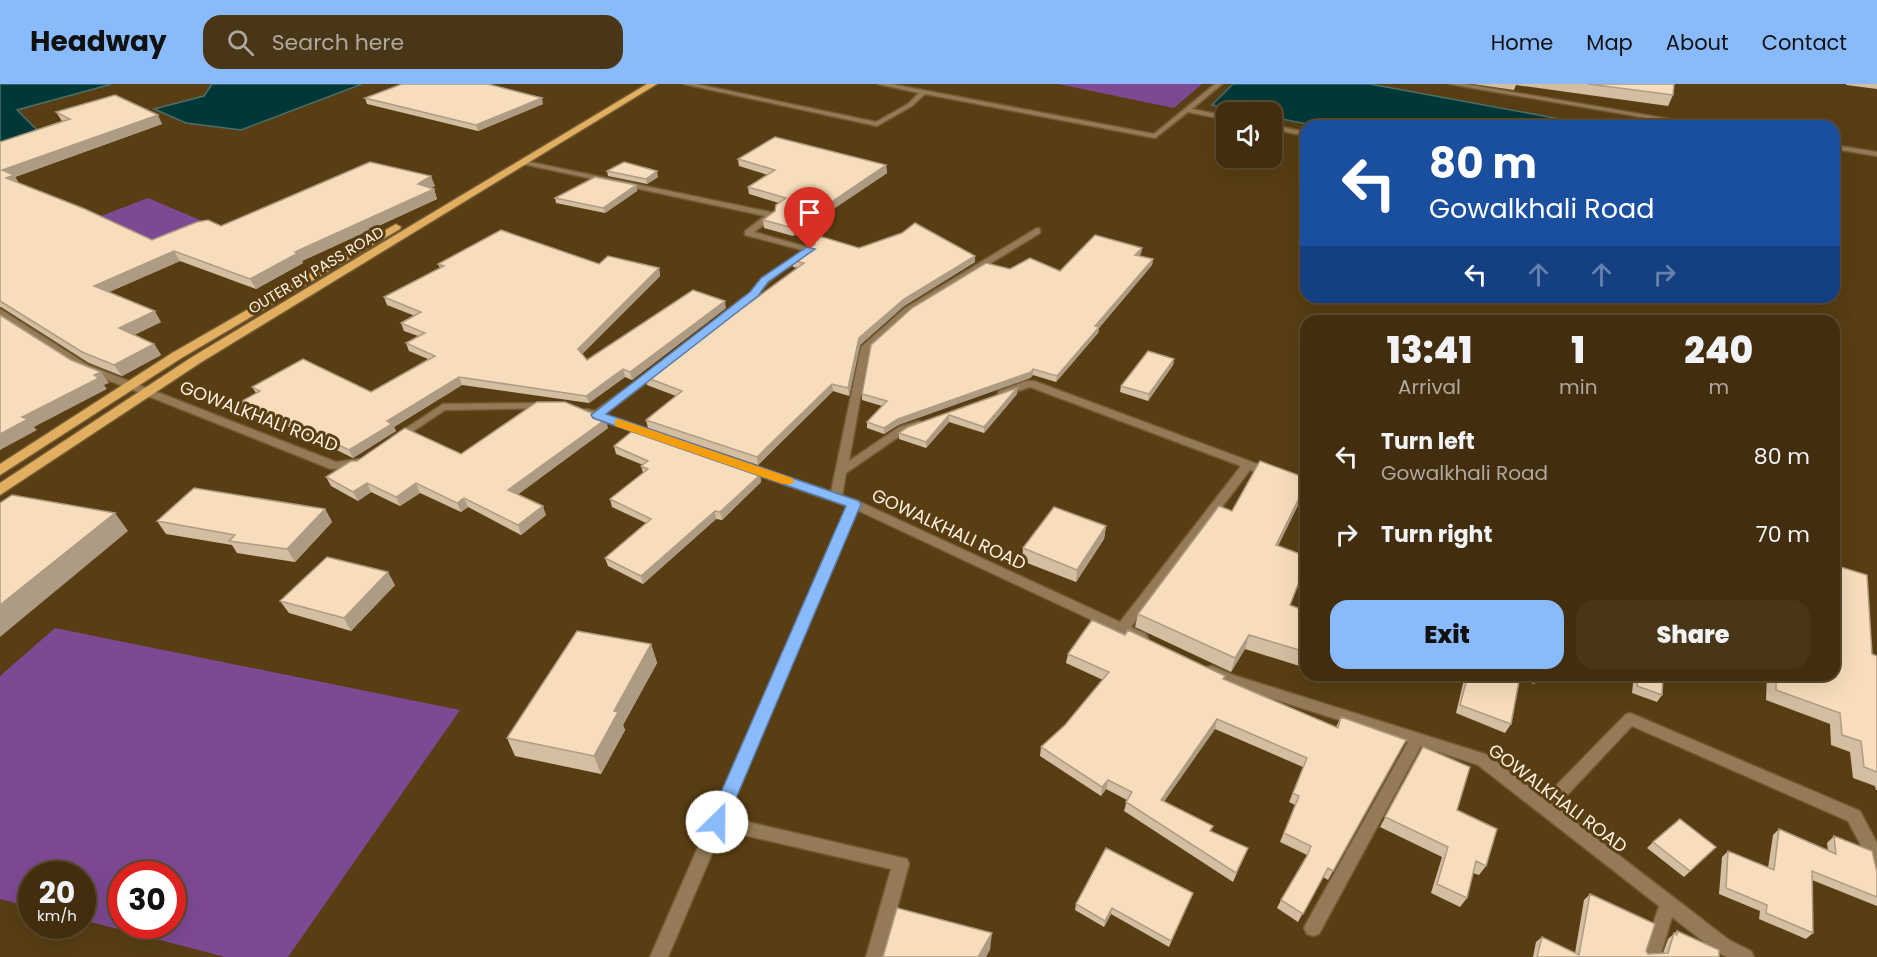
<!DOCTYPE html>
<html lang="en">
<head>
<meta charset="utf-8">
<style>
  :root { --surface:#422e0e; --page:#493617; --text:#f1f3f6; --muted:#aea89e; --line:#5a4a2e; --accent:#89bafc }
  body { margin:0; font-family:Poppins,sans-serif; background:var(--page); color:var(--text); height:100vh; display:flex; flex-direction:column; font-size:22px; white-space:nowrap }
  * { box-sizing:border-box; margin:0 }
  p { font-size:20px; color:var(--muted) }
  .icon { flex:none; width:33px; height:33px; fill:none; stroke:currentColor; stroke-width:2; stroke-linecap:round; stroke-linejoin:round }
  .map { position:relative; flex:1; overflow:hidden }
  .panel { position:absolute; left:1300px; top:231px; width:540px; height:366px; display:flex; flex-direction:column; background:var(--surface); border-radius:18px; box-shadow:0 6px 24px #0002,0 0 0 2px var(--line) }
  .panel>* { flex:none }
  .guide { position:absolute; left:1300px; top:36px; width:540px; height:183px; border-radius:18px; box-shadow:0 6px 24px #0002,0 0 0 2px var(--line); background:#1a4fa0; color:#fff; overflow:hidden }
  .buttons { position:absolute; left:1216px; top:18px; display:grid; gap:12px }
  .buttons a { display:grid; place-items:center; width:66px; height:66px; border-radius:12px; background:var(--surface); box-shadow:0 6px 24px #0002,0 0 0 2px var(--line); font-size:30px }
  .speed { position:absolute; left:18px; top:777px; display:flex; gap:12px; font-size:30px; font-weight:700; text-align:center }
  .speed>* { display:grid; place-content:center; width:78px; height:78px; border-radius:50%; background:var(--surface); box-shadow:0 6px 24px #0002,0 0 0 2px var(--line); line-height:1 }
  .speed small { font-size:15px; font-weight:400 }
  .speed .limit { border:9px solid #d22; background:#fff; color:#111 }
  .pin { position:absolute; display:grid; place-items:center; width:51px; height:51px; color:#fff; margin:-62px -26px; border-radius:50% 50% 50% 0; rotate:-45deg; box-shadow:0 0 6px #0007 }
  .pin .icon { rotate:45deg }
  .me { position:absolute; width:66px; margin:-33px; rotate:23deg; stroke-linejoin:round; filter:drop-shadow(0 0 4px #0008) }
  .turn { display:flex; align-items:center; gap:21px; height:126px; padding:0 30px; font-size:27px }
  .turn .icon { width:78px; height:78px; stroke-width:2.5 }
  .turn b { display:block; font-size:42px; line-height:51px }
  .lanes { display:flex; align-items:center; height:57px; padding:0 30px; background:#0003; justify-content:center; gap:30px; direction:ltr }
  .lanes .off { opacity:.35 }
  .eta { display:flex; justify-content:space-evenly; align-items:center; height:102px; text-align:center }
  .eta b { font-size:36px; font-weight:800; line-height:42px }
  .button { display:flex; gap:12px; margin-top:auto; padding:12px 30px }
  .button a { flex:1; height:69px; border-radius:18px; background:var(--accent); color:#111; font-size:24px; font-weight:800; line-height:69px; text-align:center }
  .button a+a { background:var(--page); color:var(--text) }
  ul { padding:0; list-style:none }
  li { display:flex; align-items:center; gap:18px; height:78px; padding:0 30px }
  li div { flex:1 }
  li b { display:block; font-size:22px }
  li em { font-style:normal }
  header { display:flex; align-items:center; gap:36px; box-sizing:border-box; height:84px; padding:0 30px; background:var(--accent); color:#111 }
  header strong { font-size:28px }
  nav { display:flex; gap:33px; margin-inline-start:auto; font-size:21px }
  .search { width:420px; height:54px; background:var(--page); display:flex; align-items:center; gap:15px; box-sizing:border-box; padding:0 21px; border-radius:18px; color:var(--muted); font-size:22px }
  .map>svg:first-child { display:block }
</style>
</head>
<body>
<header>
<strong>Headway</strong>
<div class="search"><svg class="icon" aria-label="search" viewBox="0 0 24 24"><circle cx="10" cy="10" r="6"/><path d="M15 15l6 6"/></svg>Search here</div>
<nav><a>Home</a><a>Map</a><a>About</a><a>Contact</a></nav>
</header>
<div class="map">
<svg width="1877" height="873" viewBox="0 0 1877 873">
  <rect width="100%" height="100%" fill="#583e12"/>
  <!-- green -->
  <path fill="#7e4993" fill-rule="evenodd" d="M1058,0h144l-28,24z
    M148,114l66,28 -51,21 -67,-29z
    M55,544l405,82 -172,247h-63l-142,-37 -1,-46h-50l-1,33 -31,-8v-223zM122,790h50v52h-50z"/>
  <!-- water -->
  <path fill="#003838" stroke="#4c6f6a" stroke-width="1.5" d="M0,0h112l-95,26 27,27 -44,15z
    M212,0h150l-121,46 -55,-7 -32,-14 50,-13z
    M1233,0h137l228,42h-281l-45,-9v-5h-22l-38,-7z"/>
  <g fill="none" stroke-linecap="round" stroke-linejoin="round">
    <!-- street casing -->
    <g stroke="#725a33" stroke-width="3">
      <path id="street" d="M684,0h12l180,38 32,-18 11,-11 -41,-9h13l263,50 61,-50h7l-30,25 35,7v4l-39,-8 -33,26 -230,-44 -13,12 -35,20z
        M1450,0h15l245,42h-17z
        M1272,41l34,7v4l-34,-7z
        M1834,61l43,7v4l-43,-7z
        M520,76l255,53v4l-21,15 60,17 -4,3 -65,-17v-4l20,-15 -242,-52h-3z
        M1037,144l3,1v4l-129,79 -42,38 -20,111 50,-34 20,-6 5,3 -1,2 -16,5 -61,42 -4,23 16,5 262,121 121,-156 -211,-79 -27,9 -4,-1 -1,-2 1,-2 27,-10h8l242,90 2,3 -6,4 -22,-8 -119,157 15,7 2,4 -2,4 -5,1 -284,-133 -130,307 180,42 2,5 -25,93h-18l25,-88 -169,-39 -54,127h-18l197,-451 -117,-40 -2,-3 6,-4 4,1 93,32 30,-145 44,-39z
        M804,166l4,3 -1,2c-13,9 -29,17 -39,28 -10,10 -29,36 -44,34v-4l27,-21 11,-14z
        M0,225l88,56 248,97 23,-3 6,4 -6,4 -28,2 -251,-100 -79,-50z
        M656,283l5,3 -1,2 -56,43 49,16 1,2 -1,2h-8l-63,-21 -1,-2 5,-3 9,2z
        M546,319l4,1 1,2 -1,2 -105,2 -45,30h-8l-1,-2 52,-34z
        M1212,582l21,9 255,80 56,43 81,-83 5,-2 230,98 17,32v24l-6,-3 -23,-43 -216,-95 -76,81 173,133 22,11 3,6h-27l-10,-5 -45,-35 -12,40h-18l17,-51 -181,-141 -57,-19 -102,188 -6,2 -6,-2 -3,-6 3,-6 101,-180 -185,-59 -16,-8 -2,-4 2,-4z"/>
    </g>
    <!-- primary casing -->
    <g stroke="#725a33" stroke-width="3">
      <path id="primary" d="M647,0h10l-457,279 -200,132v-12l192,-126z
        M396,140l5,3 -1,2 -220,130 -180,116v-11l172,-111z"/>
    </g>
    <!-- street -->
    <use href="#street" fill="#947a56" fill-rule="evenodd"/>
    <!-- primary -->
    <use href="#primary" fill="#e2ae60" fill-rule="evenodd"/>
  </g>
  <!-- wall -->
  <path fill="#d4bea1" d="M1473,0h201l-1,11 -5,11 -152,-21 -2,5z
    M1846,0h31v5l-31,-4z
    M365,14l178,6 -65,27 -111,-27z
    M56,28l106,12 -147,53 4,6 133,57 69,-14 214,-40 -4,2 3,1 3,10 -135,62 1,2 -47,26 -76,-28 -71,31 52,30 -27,13 20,9 7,11 -39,21 -33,-13 -88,-56h-1v-165l62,-21z
    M738,75l148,6 1,8 -94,63 -29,-8 -1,-8 12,-9 4,-8 -30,-9 -1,-7 20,-12 -29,-9z
    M607,87l51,6 -11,7 -39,-8z
    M636,101l1,6 -32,22 -49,-10 -1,-5z
    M859,164l116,8v6l-71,44 -44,39 -11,51 -16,-5 -75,74 -110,-37 -2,-8 30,-24 -29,-11 -2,-8 99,-70 54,-39 -5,-1 -1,-7z
    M1142,164l-1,5 -2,3 14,3 -1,6 -53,63 -1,5 -42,49 -23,-7 -3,3 -132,47 -14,9 -17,-6v-6l15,-16 -20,-6v-6l148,-125 50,2z
    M438,180h161l60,4 1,8 -78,78 5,6 139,-52 -94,72 -7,-3 -36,26 -127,-18 -68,42 2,4 -43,27 -70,-34 -10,5 -34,-17 -4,-7 21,-12 -4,-6 119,5 57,-33 -19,-8 -3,-8 12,-7 -14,-5 -3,-8 14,-7 -28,-11 -3,-8 56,-29z
    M1174,275l-1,6 -25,36 -28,-9 1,-6z
    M1017,310l-33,39 -35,-11 -23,26 -27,-9v-6l9,-6z
    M608,344l-90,66 28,21 -25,20 -53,-28 -7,5 -41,-19 -20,13 -29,-14 -13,9 -27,-15 -5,-9z
    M614,362l134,24 12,5 1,7 -39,38 -6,-1 -73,65 -35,-18 -3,-8 41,-35 -34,-16 -2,-8 33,-26 -2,-7 2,-1 -27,-11z
    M1303,411l-25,51 12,59 16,6v57l-61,-19 -14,23 -96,-45 3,-13 94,-103z
    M325,425l7,13 -37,40 -58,-9 -5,-8 -66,-11 -9,-13z
    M1106,442l-2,13 -28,43 -54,-21 1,-13z
    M395,501l-44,46 -62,-18 -9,-12z
    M651,560l6,19 -34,62 2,5 -24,44 -86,-18 -8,-18z
    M1068,570l156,25 112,48 5,-10 65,23 -78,140 -5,-3 -25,45 -21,-14 4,-8 24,-39 2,-6 -27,-13 15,-37 -6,-3 14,-35 -88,-38 -51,72 47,30 37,17 -15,34 -109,-71 3,-11 -21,-11 -5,7 -61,-40 1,-9 24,-22 38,-45 -37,-17z
    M1872,570l5,2v134h-1l-1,-4 -22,-8 -3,-26 -19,-7 -1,-21 -64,-24 1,-25h67z
    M1465,591h75l-6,9 -14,-5 -9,45 -6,9 -49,-20z
    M1634,591h29l-1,20 -5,7 -25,-9z
    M1423,663l63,119 -7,9 -6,-2 -6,25 -7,9 -29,-14 11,-36 -62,-30z
    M1779,745l49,21 -1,-7 7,-7 43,36v34l-65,-26 1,53 -7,6 -47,-20 1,-8 -41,-17 3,-37 6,-6 40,17 5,-33z
    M1653,758l63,5 -32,30 -37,-29z
    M1193,809l-24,54 -58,-33 -7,13 -29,-17 1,-6z
    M1590,810l58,60 15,-1 5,-14 9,-8 42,26h-186l3,-15 6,-5 33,16 9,-53z"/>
  <!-- shaded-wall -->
  <path fill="#ad9b83" d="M542,14l1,6 -65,27 -2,-6z
    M158,31l4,9 -147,53 5,8 -8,3 -10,-18z
    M886,81l1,8 -94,63v-8z
    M657,87l1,6 -11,7 -1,-5z
    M431,92l4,10 -14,7 -3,-9z
    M636,101l1,6 -32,22 -2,-5z
    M434,105l3,10 -135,62 1,2 -47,26 -6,-10 45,-27z
    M1142,164l-1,5 -7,8 1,-6z
    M174,167l6,10 -80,35 -6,-10z
    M975,172v6l-71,44 -44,39 -11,51 -1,-8 11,-50 45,-39z
    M1153,175l-1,6 -53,63 -1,5 -42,49 1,-6 38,-50z
    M659,184l1,8 -80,80 -2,-7z
    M725,217l1,7 -94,72 -2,-8z
    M155,227l6,11 -35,17 -7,-11z
    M154,260l7,11 -39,21 -8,-11z
    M1174,275l-1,6 -25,36 1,-7z
    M623,285l2,8 -36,26 -3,-7z
    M1033,285v6l-3,3 -132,47 -14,9v-6l14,-9z
    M101,288l8,11 -5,2 3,4 -73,38 3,3 -37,20v-16l22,-17z
    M459,293l3,8 -68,42 2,4 -43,27 -4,-8 38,-29z
    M832,300l1,7 -75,74 -1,-8z
    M1017,304v6l-33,39v-6z
    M949,331v7l-23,26v-6z
    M278,332l5,8 -10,5 -4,-8z
    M606,335l2,9 -96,71 -4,-9z
    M760,391l1,7 -39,38 -2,-8z
    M367,399l4,9 -13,9 -5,-9z
    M416,399l4,10 -20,13 -4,-9z
    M1306,400l-3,11 -32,64 5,-14z
    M464,414l4,9 -7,5 -4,-9z
    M543,422l3,9 -25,20 -3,-10z
    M325,425l7,13 -37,40 -8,-13z
    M715,427l1,8 -73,65 -2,-8z
    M115,429l13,18 -128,106v-32z
    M1106,442l-2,13 -28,43 1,-12z
    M1306,481l-21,54 5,-14z
    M388,488l7,13 -44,46 -7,-13z
    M1249,551l-4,14 -14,23 4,-14z
    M651,560l6,19 -34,62 2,5 -24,44 -7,-18 20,-45z
    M1217,635l-2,10 -56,80 2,-9z
    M1108,696l-2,9 -5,7 1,-9z
    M1112,824l-1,6 -7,13 1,-6z
    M992,849l-2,17 -4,7h-8z"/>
  <!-- building -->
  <path fill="#f7ddbb" stroke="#ad9b83" stroke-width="1.5" d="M402,0h86l54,14 -66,27 -111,-27z
    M1588,0h86l-1,11z
    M115,11l43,20 -156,55 12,5 -8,3 79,31 67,31 45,-18 11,-2 13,6 149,-64 61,14 -13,8 16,5 -139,63 3,1 -48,26 -76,-28 -80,35 61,25 -36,17 35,16 -40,21 -32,-13 -82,-51v-159l70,-23 -14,-7z
    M775,53l111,28 -93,63 -30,-8 12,-9 1,-6 10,-7 -38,-11 27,-17 -37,-11z
    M624,78l33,9 -11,8 -39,-8z
    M595,93l41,8 -33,23 -48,-10z
    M915,139l60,33 -71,43 -45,39 -11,50 -16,-4 -75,73 -111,-37 36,-29 -37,-14 93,-72 6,2 60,-44 -12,-3 23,-16 -1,-4 5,-4 40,12 43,-15z
    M501,146l98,34 9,-8 51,12 -81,81 9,11 106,-70 32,11 -95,71 -7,-3 -37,27 -127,-19 -72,44 5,3 -43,26 -71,-34 -9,5 -34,-16 25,-14 -8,-4 51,-28 68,33 64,-36 -29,-13 19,-10 -24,-10 20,-11 -37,-15 60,-31 -6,-2z
    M1095,151l47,13 -7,7 18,4 -58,67 4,1 -42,49 -24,-7 -2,3 -133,47 -14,9 -17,-6 20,-21 -25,-7 9,-49 41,-37 74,-45 24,6 20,-11 30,13z
    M0,231l71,45 30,12 -7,3 5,3 -77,39 6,2 -28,15z
    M1148,267l26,8 -25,35 -28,-8z
    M1017,304l-33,39 -35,-12 -23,27 -27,-9 9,-6z
    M537,318h28l41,17 -98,71 35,16 -25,19 -54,-27 -7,5 -41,-20 -20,14 -29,-14 -14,9 -27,-15 25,-16h6l48,-33 56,26z
    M636,344l111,39 -2,2 15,6 -40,37 -5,-1 -74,65 -36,-18 46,-39 -41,-20 38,-30 -7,-3 7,-5 -34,-15z
    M1260,377l46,17v6l-30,61 30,11v8l-16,41 16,6v41l-57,-17 -14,23 -97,-44 81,-108 13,5z
    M194,404l131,21 -38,40 -58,-8 6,-6 -78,-14z
    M12,411l103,18 -115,92v-102z
    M1054,423l52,19 -29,44 -54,-22z
    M327,473l61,15 -44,46 -64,-17z
    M1834,481l33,10 5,79 5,2v116l-13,-5 -3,-26 -19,-6 -2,-22 -64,-23v-15h58z
    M1092,536l33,15 3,-5 97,46 -2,3 115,49 3,-11 65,23 -73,131 -5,-3 -25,46 -22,-14 26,-44 4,-10 -27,-13 15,-37 -6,-3 14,-35 -90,-39 -56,81 52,26 -3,5 38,17 -12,25 -110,-71 6,-10 -24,-12 -6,7 -61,-40 24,-22 44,-53 -41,-18z
    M577,547l74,13 -37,67 4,1 -24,44 -87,-18z
    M1468,591h52l-9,49 -51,-19z
    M1638,591h25l-1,20 -25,-9z
    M1423,663l47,20 -13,43 40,19 -11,37 -10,-5 -9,37 -30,-14 11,-37 -63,-30z
    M1680,735l36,28 -26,24 -37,-29z
    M1779,745l57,25 -2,-18 38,15 5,21v25l-65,-26 1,62 -47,-20 1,-8 -41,-17 2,-37 46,19z
    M1106,764l87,45 -22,48 -59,-33 -7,13 -29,-17z
    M1590,810l65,30 -9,27 2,3 20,-1 6,-20 3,2v-4l42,19v7h-182l5,-20 37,18z
    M897,824l95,25 -14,24h-95z"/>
  <!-- route -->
  <path fill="#89bafc" stroke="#5979a4" stroke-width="1.5" d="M807,163l8,2 -47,33 -10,14 -152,118 253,87 2,3 -135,318 -2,6 -7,2 -6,-2 -3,-6 138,-316 -253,-88 -2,-3 159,-123 11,-14z"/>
  <!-- slow -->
  <path fill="#f59e0b" d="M619,335l173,59 2,3 -2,3h-9l-168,-58v-6z"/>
  <g text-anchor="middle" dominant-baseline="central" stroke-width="6" stroke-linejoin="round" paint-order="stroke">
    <!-- far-street labels -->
    <g font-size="15" fill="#fdf0e0" stroke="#583e12">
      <text transform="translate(316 186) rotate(-31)">OUTER BY PASS ROAD</text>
    </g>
    <!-- street labels -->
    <g font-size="18" fill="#fdf0e0" stroke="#583e12">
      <text transform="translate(259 332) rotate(21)">GOWALKHALI ROAD</text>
      <text transform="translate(949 445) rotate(25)">GOWALKHALI ROAD</text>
      <text transform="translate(1558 714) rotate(37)">GOWALKHALI ROAD</text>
    </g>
  </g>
</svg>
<div class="buttons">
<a><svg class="icon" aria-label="sound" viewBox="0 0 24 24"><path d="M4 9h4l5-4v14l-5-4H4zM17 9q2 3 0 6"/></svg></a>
</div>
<div class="speed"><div>20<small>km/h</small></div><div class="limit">30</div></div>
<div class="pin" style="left:810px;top:165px;background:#d93025"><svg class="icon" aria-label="arrive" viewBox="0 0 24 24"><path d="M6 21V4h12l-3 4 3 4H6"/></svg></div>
<svg class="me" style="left:717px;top:738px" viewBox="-20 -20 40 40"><circle r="19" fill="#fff"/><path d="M0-13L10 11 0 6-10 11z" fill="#89bafc"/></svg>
<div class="guide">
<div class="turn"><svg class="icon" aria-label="left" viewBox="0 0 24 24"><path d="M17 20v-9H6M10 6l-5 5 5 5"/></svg><div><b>80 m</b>Gowalkhali Road</div></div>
<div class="lanes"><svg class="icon" aria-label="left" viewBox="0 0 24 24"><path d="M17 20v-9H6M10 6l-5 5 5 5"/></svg><svg class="icon off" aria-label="ahead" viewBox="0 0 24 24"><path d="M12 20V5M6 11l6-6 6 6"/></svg><svg class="icon off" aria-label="ahead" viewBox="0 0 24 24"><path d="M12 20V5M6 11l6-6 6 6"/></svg><svg class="icon off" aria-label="right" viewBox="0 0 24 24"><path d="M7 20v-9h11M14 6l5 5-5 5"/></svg></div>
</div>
<section class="panel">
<div class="eta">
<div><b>13:41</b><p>Arrival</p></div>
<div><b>1</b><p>min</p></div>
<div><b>240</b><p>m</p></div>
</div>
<ul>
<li><svg class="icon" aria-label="left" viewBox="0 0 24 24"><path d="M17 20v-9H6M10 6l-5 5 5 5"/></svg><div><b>Turn left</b><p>Gowalkhali Road</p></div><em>80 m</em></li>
<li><svg class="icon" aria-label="right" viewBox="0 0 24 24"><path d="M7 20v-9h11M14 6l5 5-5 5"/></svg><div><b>Turn right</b></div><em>70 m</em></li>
</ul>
<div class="button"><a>Exit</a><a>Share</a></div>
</section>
</div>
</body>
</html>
